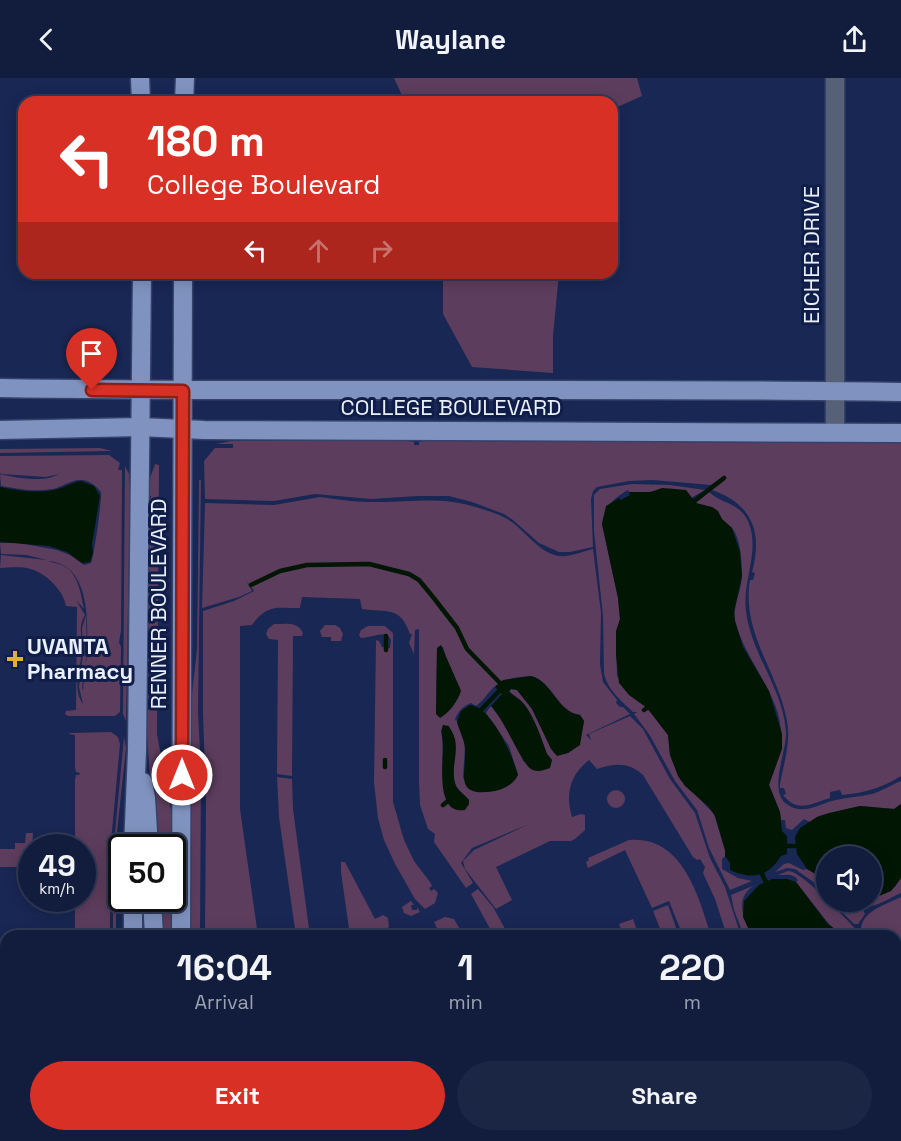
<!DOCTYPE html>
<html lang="en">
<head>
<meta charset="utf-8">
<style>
  :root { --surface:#121d3e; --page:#1b2645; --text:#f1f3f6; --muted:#9ca2b0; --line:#313b58; --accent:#d93025 }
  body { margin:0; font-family:"Space Grotesk",sans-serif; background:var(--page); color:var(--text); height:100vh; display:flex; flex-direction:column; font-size:22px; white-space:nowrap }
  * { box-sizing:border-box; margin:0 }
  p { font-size:20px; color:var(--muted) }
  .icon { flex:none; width:33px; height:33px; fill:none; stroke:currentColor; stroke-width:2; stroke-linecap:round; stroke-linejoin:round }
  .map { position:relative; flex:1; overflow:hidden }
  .sheet { position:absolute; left:0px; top:852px; width:902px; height:212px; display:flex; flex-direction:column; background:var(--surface); border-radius:18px 18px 0 0; box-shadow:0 3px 15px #0003,0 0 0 2px var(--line) }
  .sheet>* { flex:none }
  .banner { position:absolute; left:18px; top:18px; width:600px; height:183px; border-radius:18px; box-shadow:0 3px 15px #0003,0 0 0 2px var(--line); background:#d93025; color:#fff; overflow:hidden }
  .buttons { position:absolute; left:816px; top:768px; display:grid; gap:12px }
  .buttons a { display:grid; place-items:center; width:66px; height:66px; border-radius:50%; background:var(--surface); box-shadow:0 3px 15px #0003,0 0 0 2px var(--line); font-size:30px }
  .speed { position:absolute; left:18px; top:756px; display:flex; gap:12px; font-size:30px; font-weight:700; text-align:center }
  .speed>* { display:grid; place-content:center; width:78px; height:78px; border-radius:50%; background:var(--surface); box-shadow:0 3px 15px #0003,0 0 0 2px var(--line); line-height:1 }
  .speed small { font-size:15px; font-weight:400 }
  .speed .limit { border:3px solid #111; border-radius:9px; background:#fff; color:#111 }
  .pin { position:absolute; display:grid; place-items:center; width:51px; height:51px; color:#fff; margin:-62px -26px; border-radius:50% 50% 50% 0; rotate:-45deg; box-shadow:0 0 6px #0007 }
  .pin .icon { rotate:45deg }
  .me { position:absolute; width:66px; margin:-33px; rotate:0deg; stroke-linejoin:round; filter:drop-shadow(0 0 4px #0008) }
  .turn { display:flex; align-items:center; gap:21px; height:126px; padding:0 30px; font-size:27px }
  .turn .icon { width:78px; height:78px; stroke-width:2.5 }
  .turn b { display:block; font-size:42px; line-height:51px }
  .lanes { display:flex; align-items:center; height:57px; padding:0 30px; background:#0003; justify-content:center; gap:30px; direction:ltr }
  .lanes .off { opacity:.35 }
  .eta { display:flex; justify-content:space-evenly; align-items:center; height:102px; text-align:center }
  .eta b { font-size:36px; font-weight:700; line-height:42px }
  .button { display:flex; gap:12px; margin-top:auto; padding:12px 30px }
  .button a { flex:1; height:69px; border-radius:36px; background:var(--accent); color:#fff; font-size:24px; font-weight:700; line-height:69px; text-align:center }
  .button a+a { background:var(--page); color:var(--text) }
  header { display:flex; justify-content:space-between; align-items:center; height:78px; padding:0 30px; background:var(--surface); font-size:27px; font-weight:700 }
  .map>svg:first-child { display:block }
</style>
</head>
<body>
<header><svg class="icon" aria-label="back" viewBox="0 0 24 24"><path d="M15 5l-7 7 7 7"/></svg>Waylane<svg class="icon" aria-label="share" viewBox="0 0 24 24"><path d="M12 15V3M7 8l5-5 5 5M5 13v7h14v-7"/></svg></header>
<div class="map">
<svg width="901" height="1063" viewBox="0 0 901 1063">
  <rect width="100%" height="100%" fill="#182753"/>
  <!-- green -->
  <path fill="#5d3d5d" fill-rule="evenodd" d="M394,0h243l5,18 -27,12h-3v-6h-207z
    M443,195h116l-6,63v37l-81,-6 -29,-53z
    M231,363h177l6,1v3h5v-3l4,-1 478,2v333c-19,12 -37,17 -59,19l-2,-5 -10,2v6c-18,5 -32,16 -47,-3l3,-1 -2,-6h-4v-4c4,-21 11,-42 7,-63 -9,-50 -46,-88 -37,-141h3l2,-7 -3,-1c11,-40 0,-68 -40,-82l13,-10 -2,-3 -12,8 -58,-5 -24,1 -32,6 -4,4 -2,8 2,48 -23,5h-11l-20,-9 -26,-23 -9,-6 -32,-12 -23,-6h-31l-47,3 -56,-5 -41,7 -69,-2 -1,-38 11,-13h18v-4h-17z
    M100,370l12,3 -112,2v-4z
    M109,377l11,8 -2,7h4l-1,161 -2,11 2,5 -1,65 -5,4h-47l-3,-2 1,-3 10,-1 1,-103 -11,-1c-2,-15 -21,-34 -36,-37 -9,-3 -21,-1 -30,-1l1,-13 46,5 -21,-5 -25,-1 -1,-11h19l38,7 13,5 14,10 7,-2c3,-6 11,-63 10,-71 -5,-6 -12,-12 -20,-12 -9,-1 -19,7 -28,9 -20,3 -33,0 -52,-3l-1,-12c18,4 44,9 59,0l-13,3 -44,-3 -2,-1v-17zM48,483c53,3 38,94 35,129l2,5 -3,-7 5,-33 -1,-40 -4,13 1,25 -4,34 4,17c-11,-15 -3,-35 -1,-52 1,-13 -5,-25 3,-37l-9,-15 8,9c-3,-14 -5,-32 -17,-41 -5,-4 -13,-5 -19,-7z
    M155,386l4,1 -2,269 15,82v120h-11l-3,-37 14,-1v-50l-17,-1 -9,-127 2,-221 3,-1v-2h-3l1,-15z
    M125,388l4,8 1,20 -4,227 -3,-7z
    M199,402h2l-3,231 3,61 -1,164h-9l-2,-215 8,-72z
    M632,406l38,1 35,5 -14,8c-11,-12 -22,-10 -36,-7 -8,2 -17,1 -26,1l-1,-2c-13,7 -24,17 -26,34l16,74 2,21 -4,19 1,38 21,25 7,5 -2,5 6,-1 19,25 2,20 10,24 34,35 11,36v6l-3,3v10l16,9 14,3 -22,9 -21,-42 -12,-38 -22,-29 -26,-47 -15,-20 3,-2h-4c-12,-11 -25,-22 -29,-38l-1,-58 -9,-85v-36l6,-6z
    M709,414c11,11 31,11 39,29 13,30 -6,59 -2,90 5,43 37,77 40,121 1,20 -19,60 2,73 16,11 32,-2 48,-5 12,-3 24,-3 36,-6 10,-3 19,-9 29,-13v23l-7,5 -34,-3 -41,10 -9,6 -6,-3 -12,11 -6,-2 -1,-8h-4l-1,-8 -11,-27c4,-16 12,-30 12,-48 2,-40 -37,-77 -46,-117 -2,-12 4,-24 6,-36 2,-14 1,-46 -10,-57 -2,-2 -5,-3 -7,-5 -4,-5 -5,-11 -11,-14 -5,-2 -12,-2 -17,-5z
    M320,419c16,2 33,5 50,5 41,1 68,-7 109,6 10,3 22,7 30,12 17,11 34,39 57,36 9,-1 18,-5 27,-7l8,64 -1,51 3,18 14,18 -1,3 4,4h3l7,7 -44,21 5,5 -2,-6 41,-18 13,13 27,50 25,34 15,45 15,29 16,49h-14l-12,-37 -12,-26 2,-6 -5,-8 -3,1 -4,-3 -50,-82c-14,-13 -29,-12 -46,-6l-8,-9c-19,15 -24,34 -17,57l9,-3 4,1v15l-10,9 -4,2h-21l-54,26 16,33 -16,9 -31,-40 -2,-8 11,-11 55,-26 -57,24 -11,15 12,20 -7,5 -32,-46 1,-8 -7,-5 -8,-24 -1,-24v-152l-4,1 -1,24 -5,-11 3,-9h-2c-10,-29 -23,-21 -48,-25l-2,-10 -58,-2 -2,11c-24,0 -33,-4 -48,17l-12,1v183l18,127h-53l1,-134 -3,-88v-103l31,-10 20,-10 -8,-11 6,11 -13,6 -37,11 3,-105 69,2zM443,569l4,14 13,27 -24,26 1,-66zM531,598c22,5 26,36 49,39l4,6 -5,24 -11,8h-14l-22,-44 -15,-19 -6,-1 -2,2c5,5 11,8 15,13 11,14 17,34 23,50l5,6 -28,2 -20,-39 -13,-17 -5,7 23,33 9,29 -16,14 -26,3 -13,-14 2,-32 -8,-25 -2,-1c2,-8 8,-14 16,-17l5,3c7,-5 11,-12 17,-18 11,-10 24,-11 38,-12zM448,647c15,19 0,41 8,61 3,5 9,9 13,14v4l-18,2c-15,-30 -5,-46 -10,-76z
    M274,546c11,0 24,-3 29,9l-1,3h-9l-1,140 -15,-2 1,-134 -9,-1 -3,-5 2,-5z
    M325,547h10l5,3 3,6 -2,7h-10v-4h-9l-2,-6z
    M368,548h17l8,7v169l11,38 10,21 16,21 2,4 -3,2 2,3 3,-2 4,4 -3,10 -10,6 -10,-10 -20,-35 -11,-24 -6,-22 -4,-36 2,-142 3,1 3,6 8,1 1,-8 -4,-6c-9,0 -16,3 -26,4l-2,-3 2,-5z
    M111,654l7,5 2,7 -10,109v83h-35v-37l7,-1v-50l-7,-1v-67l1,-5h3l1,-2 -4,-1 -1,-4v-33l-7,-1 3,-1z
    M124,659l2,11 -10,93v95h-3v-82z
    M277,699l15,2 1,30 17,127h-14l-17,-119z
    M607 721a9 9 0 1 1 18 0a9 9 0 1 1-18 0Z
    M26,755h7l-2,34h-31v-18h15v-6h10z
    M629,762c53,-5 70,56 82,96h-28l-14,-35 -17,7 -27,-58 -37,18 -2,-6 3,-2 -1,-2z
    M341,784h4l30,57 8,-4 5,3 1,9 -12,9h-27l-9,-64z
    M789,785l14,7 4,-1 19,11v11l-31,-22 -8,-1 -12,4 9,-8z
    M788,793c15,0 61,52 75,65h-19l-12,-8 -36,-46 2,-2c-5,-7 -12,-5 -20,-5z
    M901,800v15c-22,10 -29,19 -53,9h24v-3l23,-12z
    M755,807c-21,12 -12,33 -3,51h-8l-10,-26 -3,-15z
    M478,811l15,18 16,29h-15l-23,-42z
    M901,819v49l-5,2v-12h-27l-8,-6c0,-19 26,-26 40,-33z
    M411,823l3,4h-3l1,5h5v-3l3,5 -9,4 -7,-3 -2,-6z
    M832,824h9l22,8 2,4 -7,10h-4z
    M668,827l11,31h-16l-10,-25z
    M445,839l9,2 10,17h-23l-7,-14z
    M633,841l4,11 -14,5 -4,-11z
    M901,871v192h-20l-1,-5h16v-181z
    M72,1058h36v5h-36z
    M202,1058h42l1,5h-43z
    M742,1058h25l1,5h-26z"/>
  <!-- water -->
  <path fill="#021604" d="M81,403l13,5 6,10 -8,48 1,9 -3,9 -8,1 -15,-11 -18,-6 -49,-4v-55c19,4 39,7 58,2 8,-2 14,-7 23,-8z
    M662,410l24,2 10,13 16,4 6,4 4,8 10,9 8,24 2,24 -8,36 1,9 8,26 26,44 13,43v15l-13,36 11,27 2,19 5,5v18l-6,2c-13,21 -29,24 -51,14v-7l-5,-7v-6l-10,-34 -6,-9 -24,-21 -7,-10 -8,-21 -2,-20 -21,-27 -18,-13 -10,-12 -3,-28v-24l4,-12 -2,-21 -16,-74 4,-18 13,-8 2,2 9,-5 -1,-3h22z
    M441,567l20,46c-3,10 -12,22 -21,27l-4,-4 1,-66z
    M531,598c21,5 26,36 49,39l4,6 -4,24 -12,8 -11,3 -6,-7 -19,-40 -15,-19 -6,-1 -2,3c5,4 11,7 15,12 11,14 17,34 23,50l5,6 -2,8c-6,2 -13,5 -19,1 -9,-5 -27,-50 -40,-63l11,-12 -7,-7 8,-7z
    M470,627c22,2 43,52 48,70 -4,9 -14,14 -23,16 -43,7 -28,-18 -30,-42 0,-10 -6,-18 -8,-27l4,-11z
    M443,647l5,1c17,20 0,39 8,60 3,6 9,9 13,14v4l-4,6c-31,5 -21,-50 -22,-66 0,-7 -3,-12 0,-19z
    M901,726v74l-10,13 -19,8v-43h-46v24l-19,-11 -10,-15 -2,-17 5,-9 17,-11 12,-4 31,-7 34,3z
    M772,801h15l9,3 31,41 17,13h-92l-9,-19 1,-16 15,-16z
    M785,1058h71l1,5h-71z"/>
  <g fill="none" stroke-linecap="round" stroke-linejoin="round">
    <!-- stream -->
    <path stroke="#021604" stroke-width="4.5" d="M693,424l31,-24
      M251,507l29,-14 27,-6 62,-1 40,10 10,6 14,17 24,31 10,21 33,34
      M386,558v14
      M481,632l19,-20
      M644,632l3,-2
      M385,682v7
      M443,727l5,-4
      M787,768h8
      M762,796l4,8
      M404,1058l1,5"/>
    <!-- minor casing -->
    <g stroke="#35436b" stroke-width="21">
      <path id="minor" d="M835,354v-354"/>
    </g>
    <!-- major casing -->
    <g stroke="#35436b" stroke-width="21">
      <path id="major" d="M140,0l1,24
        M184,24l1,-24
        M0,310c300,5 601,-1 901,4
        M0,352l140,-3 64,3 697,3
        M143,704l3,16 3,50
        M133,770l4,-97 5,-478
        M133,820v38
        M152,820l2,38
        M181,858l2,-663
        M163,1058l1,5
        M133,1063v-5
        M180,1063v-5"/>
    </g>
    <!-- minor -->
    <use href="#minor" stroke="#566076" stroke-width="18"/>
    <!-- major -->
    <use href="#major" stroke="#8093c0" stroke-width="18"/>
  </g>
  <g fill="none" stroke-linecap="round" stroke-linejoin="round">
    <!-- route casing -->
    <g stroke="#8d1f18" stroke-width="15">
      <path id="route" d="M92,312l91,1 -1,384"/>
    </g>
    <!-- route -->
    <use href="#route" stroke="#d93025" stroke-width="10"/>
  </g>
  <!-- markers -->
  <path fill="#dfb034" stroke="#0f1d48" stroke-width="2" d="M12 572h6v6h6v6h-6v6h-6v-6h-6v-6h6z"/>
  <g text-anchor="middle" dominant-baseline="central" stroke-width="6" stroke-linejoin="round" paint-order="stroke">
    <!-- street labels -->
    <g font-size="22" fill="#eaf0fb" stroke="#0f1d48">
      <text transform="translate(811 177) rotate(-90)">EICHER DRIVE</text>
      <text x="451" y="329">COLLEGE BOULEVARD</text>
      <text transform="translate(158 526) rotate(-90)">RENNER BOULEVARD</text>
    </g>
    <!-- poi labels -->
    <g font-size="22" font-weight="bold" fill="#eaf0fb" stroke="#0f1d48" text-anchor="start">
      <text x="27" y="568">UVANTA<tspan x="27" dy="25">Pharmacy</tspan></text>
    </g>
  </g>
</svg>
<div class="buttons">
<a><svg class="icon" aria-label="sound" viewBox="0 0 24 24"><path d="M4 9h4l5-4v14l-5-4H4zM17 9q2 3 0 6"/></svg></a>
</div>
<div class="speed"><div>49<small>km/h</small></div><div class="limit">50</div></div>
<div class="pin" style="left:92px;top:312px;background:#d93025"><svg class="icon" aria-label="arrive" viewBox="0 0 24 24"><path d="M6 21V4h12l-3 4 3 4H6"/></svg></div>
<svg class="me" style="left:182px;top:697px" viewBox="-20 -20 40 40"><circle r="17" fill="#d93025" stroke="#fff" stroke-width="3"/><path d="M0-11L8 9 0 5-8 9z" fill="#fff"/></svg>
<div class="banner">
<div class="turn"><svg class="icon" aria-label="left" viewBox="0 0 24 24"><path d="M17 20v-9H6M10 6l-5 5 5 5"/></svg><div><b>180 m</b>College Boulevard</div></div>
<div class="lanes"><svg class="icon" aria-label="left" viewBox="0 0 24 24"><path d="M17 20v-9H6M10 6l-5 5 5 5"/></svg><svg class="icon off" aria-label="ahead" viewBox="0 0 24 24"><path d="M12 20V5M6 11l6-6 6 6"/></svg><svg class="icon off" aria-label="right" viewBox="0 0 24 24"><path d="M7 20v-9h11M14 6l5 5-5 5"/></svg></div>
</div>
<section class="sheet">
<div class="eta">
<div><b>16:04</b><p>Arrival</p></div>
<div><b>1</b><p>min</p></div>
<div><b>220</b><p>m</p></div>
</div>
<div class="button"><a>Exit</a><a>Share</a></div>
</section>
</div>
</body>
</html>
